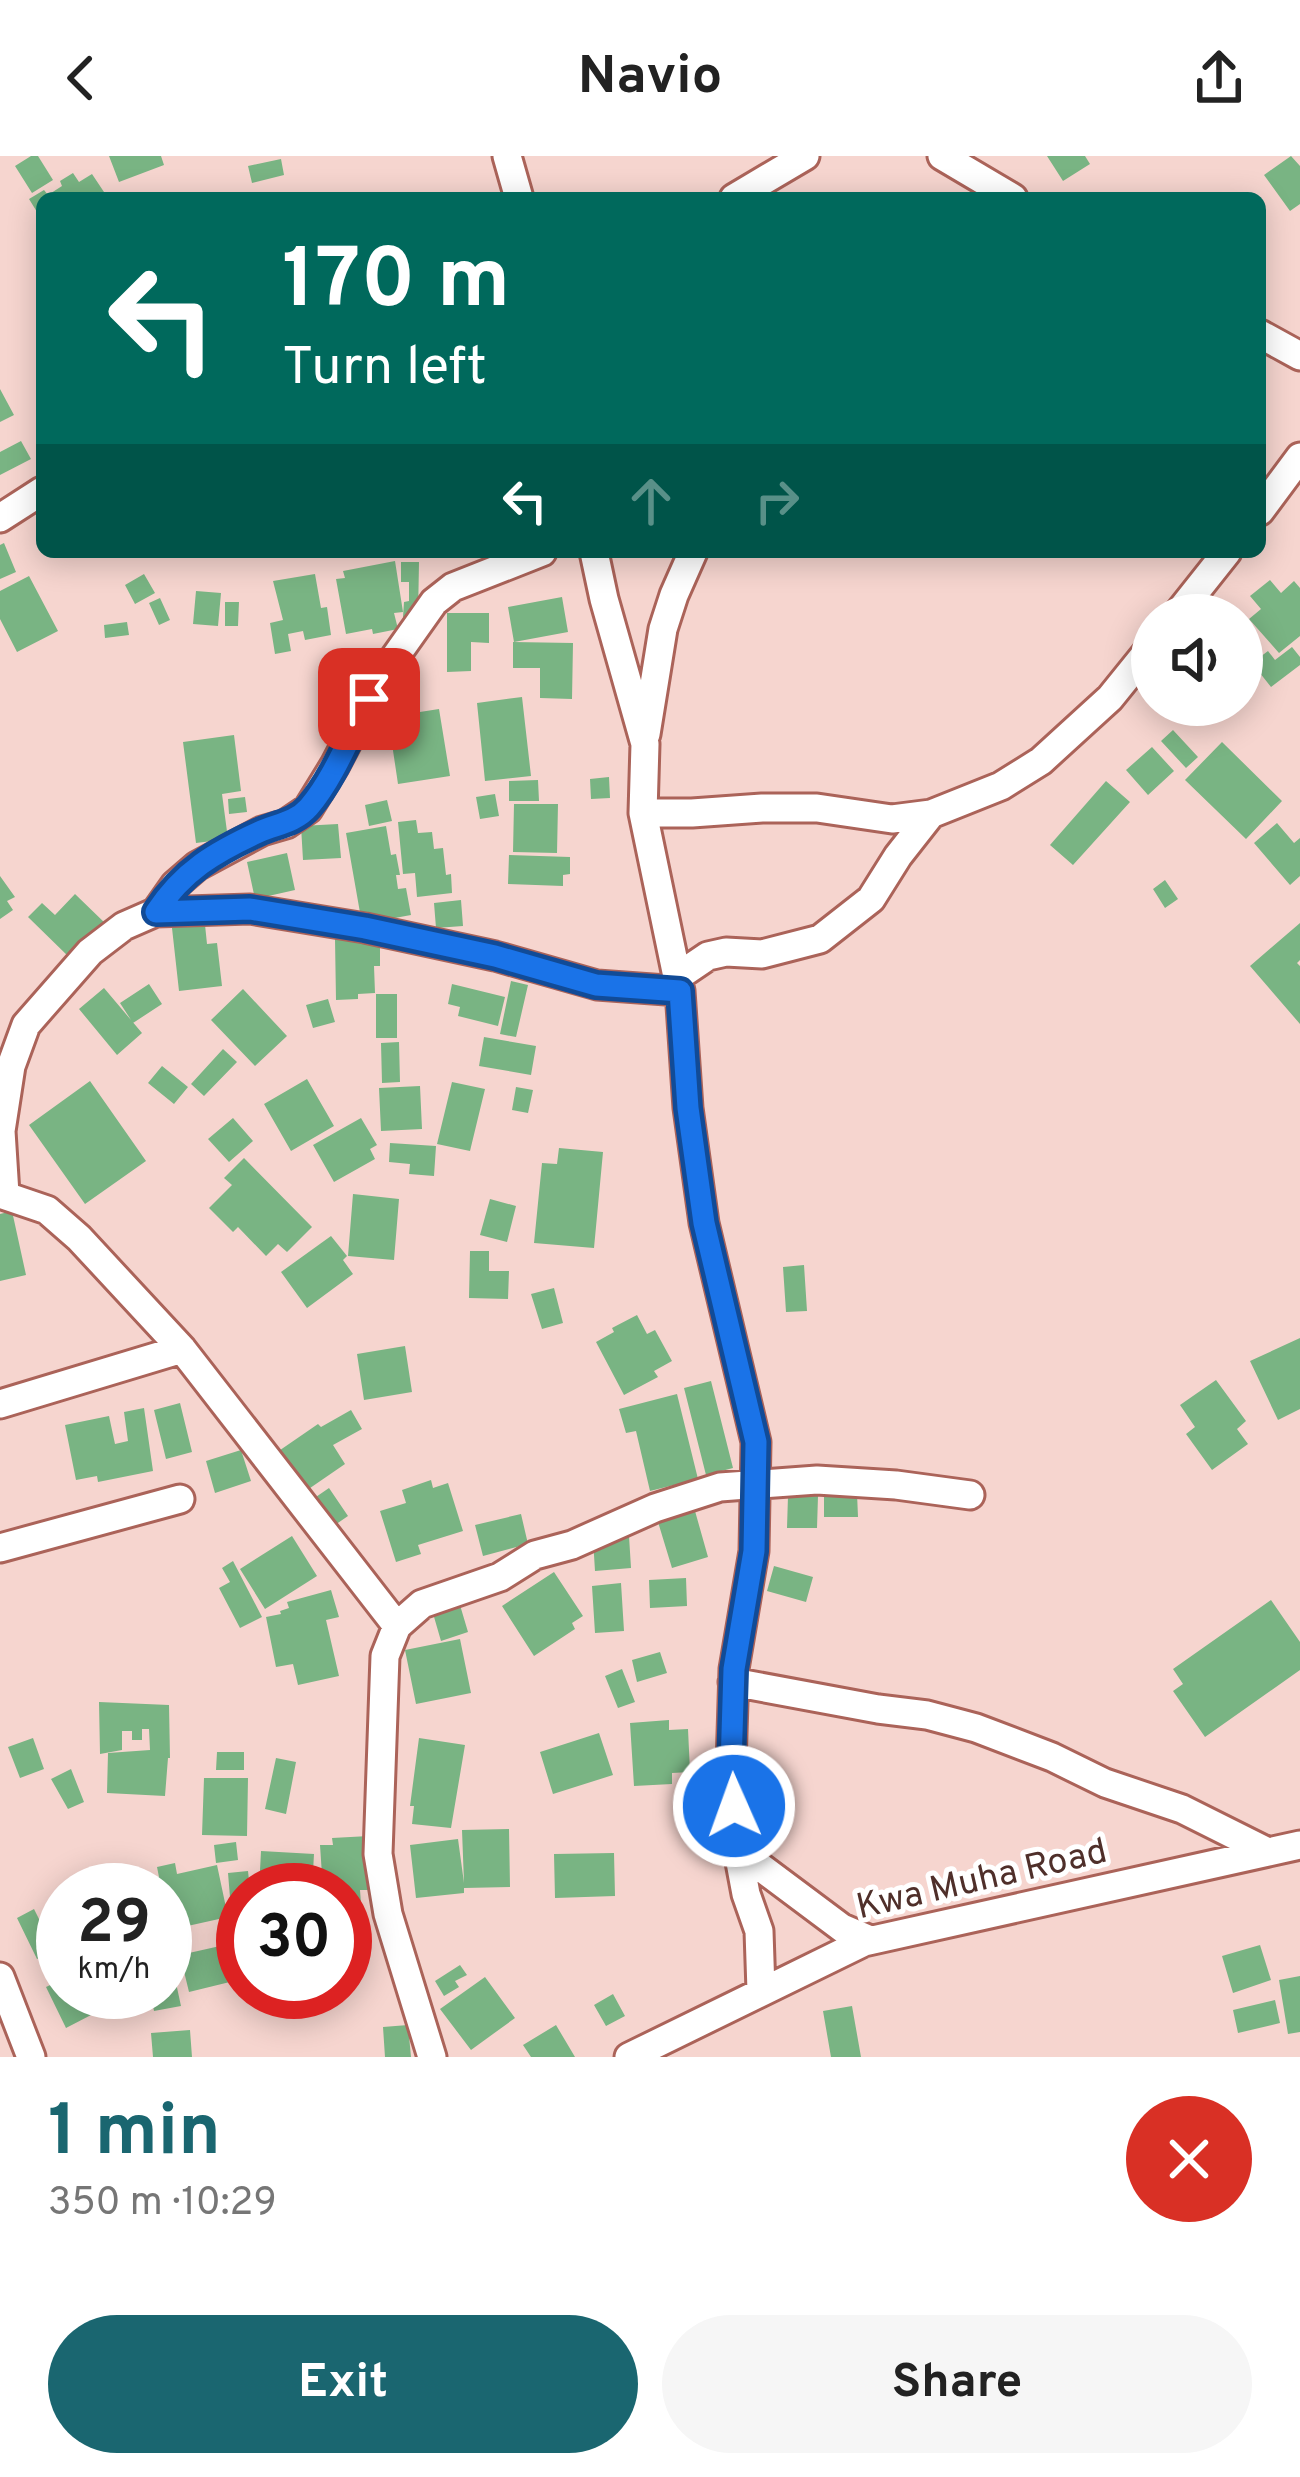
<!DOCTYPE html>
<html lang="en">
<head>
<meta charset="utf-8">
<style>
  :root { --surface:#fff; --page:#f6f6f6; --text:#222; --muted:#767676; --accent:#1a6670 }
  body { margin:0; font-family:Overpass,sans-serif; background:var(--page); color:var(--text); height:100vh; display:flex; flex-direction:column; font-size:45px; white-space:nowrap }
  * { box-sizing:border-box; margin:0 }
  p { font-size:39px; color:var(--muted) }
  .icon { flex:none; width:66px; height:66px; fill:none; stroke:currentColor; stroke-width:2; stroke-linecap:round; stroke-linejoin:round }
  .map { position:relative; height:1901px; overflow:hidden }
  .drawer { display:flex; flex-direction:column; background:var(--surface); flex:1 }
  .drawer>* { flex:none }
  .hud { position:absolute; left:36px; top:36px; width:1230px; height:366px; border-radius:18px; box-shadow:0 6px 30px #0003; background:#00695c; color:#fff; overflow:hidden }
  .tools { position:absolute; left:1131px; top:438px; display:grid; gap:24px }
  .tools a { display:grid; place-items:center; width:132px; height:132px; border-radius:50%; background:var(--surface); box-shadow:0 6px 30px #0003; font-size:60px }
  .speed { position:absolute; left:36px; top:1707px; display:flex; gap:24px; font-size:60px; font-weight:700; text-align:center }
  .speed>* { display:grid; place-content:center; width:156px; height:156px; border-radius:50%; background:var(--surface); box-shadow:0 6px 30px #0003; line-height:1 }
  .speed small { font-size:30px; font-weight:400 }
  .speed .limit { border:18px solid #d22; background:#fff; color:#111 }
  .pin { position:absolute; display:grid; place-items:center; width:102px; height:102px; color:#fff; margin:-51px; border-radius:24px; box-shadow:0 6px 18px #0006 }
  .me { position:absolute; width:132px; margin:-66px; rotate:358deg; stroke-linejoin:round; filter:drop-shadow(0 0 9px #0008) }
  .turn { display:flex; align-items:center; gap:42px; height:252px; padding:0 48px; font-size:54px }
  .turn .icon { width:156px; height:156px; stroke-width:2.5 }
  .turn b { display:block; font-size:84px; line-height:102px }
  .lanes { display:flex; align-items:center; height:114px; padding:0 48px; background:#0003; justify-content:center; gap:60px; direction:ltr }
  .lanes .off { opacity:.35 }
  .round { display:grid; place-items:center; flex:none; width:126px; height:126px; border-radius:63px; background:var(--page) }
  .head { display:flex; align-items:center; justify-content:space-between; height:204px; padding:0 48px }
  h1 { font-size:72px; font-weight:700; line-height:90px; color:var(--accent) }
  .button { display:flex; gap:24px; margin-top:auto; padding:24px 48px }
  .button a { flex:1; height:138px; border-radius:72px; background:var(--accent); color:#fff; font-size:48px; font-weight:700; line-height:138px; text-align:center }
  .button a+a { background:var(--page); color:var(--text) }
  header { display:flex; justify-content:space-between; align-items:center; height:156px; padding:0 48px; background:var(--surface); font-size:54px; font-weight:700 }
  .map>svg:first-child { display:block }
</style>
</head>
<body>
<header><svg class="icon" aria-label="back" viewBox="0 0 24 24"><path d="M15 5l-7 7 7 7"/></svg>Navio<svg class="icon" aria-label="share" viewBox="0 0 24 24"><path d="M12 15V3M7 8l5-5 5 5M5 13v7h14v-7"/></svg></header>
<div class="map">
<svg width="1300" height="1901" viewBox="0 0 1300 1901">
  <rect width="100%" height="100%" fill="#f6d5cf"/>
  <!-- building -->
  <path fill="#79b483" d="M31,0h7l15,24 -21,13 -17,-27z
    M109,0h52l3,9 -45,17z
    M1047,0h38l5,8 -27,17z
    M1291,0l9,10v38l-10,7 -26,-36z
    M281,3l3,16 -32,8 -4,-17z
    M73,17l6,9 13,-8 14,21 -5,3h-59v22l-13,-21 15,-9 4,5 14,-9 -2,-5z
    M0,233l14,26 -14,7z
    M21,285l10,18 -31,16v-23z
    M4,387l12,29 -16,7v-34z
    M395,405l8,51 -9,1 4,16 -25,5 -1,-5 -26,5 -10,-55 9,-1 -2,-7z
    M401,406h18l-1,55h-15l1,-15 5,-1v-19h-8z
    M144,418l11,19 -20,11 -10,-19z
    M315,418l6,34 6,-1 4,28 -26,5 -2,-9 -15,3 3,17 -16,3 -5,-31 13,-3 -10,-39z
    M29,420l29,55 -41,21 -17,-33v-28z
    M1270,424l11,13 13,-12 6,7v48l-21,17 -30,-34 12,-10 -11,-13z
    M196,435l25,2 -3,33 -25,-2z
    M562,441l6,35 -54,10 -6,-35z
    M160,442l10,22 -11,5 -10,-22z
    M225,446h14l-1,24h-13z
    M447,457h42v30l-18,-1v29l-24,1z
    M127,466l2,13 -24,3 -1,-13z
    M513,486l60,1 -1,56 -32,-1v-30h-27z
    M1292,491l8,10v8l-29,22 -19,-24 16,-12 7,9z
    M522,541l9,79 -46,5 -8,-78z
    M439,553l11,67 -52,8 -10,-67z
    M1173,574l25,27 -12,11 -25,-27z
    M234,579l7,56 -19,3 6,45 -32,4 -13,-101z
    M1222,586l60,59 -36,38 -61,-59z
    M1152,591l22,24 -26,24 -22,-25z
    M609,621l1,21 -19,1 -1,-20z
    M538,624l1,21h-30v-20z
    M1106,625l24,21 -57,63 -23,-20z
    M495,638l4,22 -19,3 -4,-22z
    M245,641l2,15 -18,2 -1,-15z
    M387,644l5,21 -23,5 -4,-21z
    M514,648h44l-1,49 -44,-1z
    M416,664l2,13 14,-1 2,17 9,-1 3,27 5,-1 1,19 -35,4 -2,-24 -12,1 -5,-52z
    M1277,667l17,20 6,-5v38l-10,9 -36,-42z
    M338,668l3,34 -38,2 -2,-34z
    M386,670l5,29 5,-1 4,21h-4l2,14 8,-1 5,27 -49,9 -16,-91z
    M287,697l8,37 -40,9 -8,-37z
    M509,699l61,2v17l-7,1v11l-55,-2z
    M0,720l15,21 -8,4 6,9 -13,9z
    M1165,724l13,19 -13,9 -12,-19z
    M75,738l32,31 -35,35 -44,-43 14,-14 13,12z
    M461,744l2,26 -27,2 -2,-25z
    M204,759l3,29 10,-1 5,43 -43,5 -8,-72z
    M1300,767v37l-3,3 3,3v58l-50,-58z
    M380,782v28h-6l1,27 -17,1v5l-22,1 -1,-61z
    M511,825l17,4 -12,52 -16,-3z
    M149,828l13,20 -29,19 -13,-20z
    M452,828l53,13 -7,29 -40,-10 2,-9 -12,-3z
    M104,832l38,45 -25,22 -38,-46z
    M243,833l44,47 -32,30 -44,-46z
    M376,838h21v44h-21z
    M328,843l7,23 -22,6 -7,-23z
    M484,881l52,9 -5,29 -52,-9z
    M399,886l1,40 -18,1 -1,-40z
    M223,893l14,13 -33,34 -13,-12z
    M162,910l26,21 -14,17 -26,-21z
    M307,923l27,47 -43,25 -27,-47z
    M90,925l56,80 -61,43 -56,-79z
    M452,926l33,7 -15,62 -33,-7z
    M420,930l2,43 -41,2 -2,-43z
    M516,931l17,3 -5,23 -16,-3z
    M233,962l20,23 -24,21 -21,-23z
    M361,962l16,27 -7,4 5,10 -41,23 -21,-37z
    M390,987l46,3 -2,30 -25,-2 1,-10 -21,-2z
    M559,992l44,4 -9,96 -60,-5 8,-80 15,1z
    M244,1002l68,69 -25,25 -9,-8 -12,12 -28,-29 -5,5 -24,-24 23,-23 -8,-7z
    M353,1038l46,5 -5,61 -46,-4z
    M490,1043l26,7 -9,36 -27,-7z
    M12,1055l14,64 -26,6v-67z
    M331,1080l16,20 -4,4 10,14 -46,34 -26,-36z
    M470,1095h19v20h20l-1,28 -39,-1z
    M804,1109l3,46 -21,1 -3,-45z
    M554,1132l9,35 -21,6 -11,-35z
    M637,1159l10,19 8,-4 17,31 -18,10 4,6 -34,18 -28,-53 18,-10 -2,-4z
    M1300,1182v71l-22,11 -28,-59z
    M405,1190l7,46 -48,8 -7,-46z
    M1216,1224l30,41 -9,8 11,15 -36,26 -26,-36 9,-7 -15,-22z
    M711,1225l22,87 -27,7 -22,-87z
    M677,1238l21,85 -48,12 -14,-60 -10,2 -7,-24z
    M180,1247l12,49 -26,7 -12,-49z
    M144,1252l9,63 -55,11 -1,-6 -21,4 -11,-55 44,-9 6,28 13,-3 -4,-29z
    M351,1254l11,19 -29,16 12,19 -48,33 -27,-40 48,-33 3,3z
    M241,1294l10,31 -36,12 -9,-32z
    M431,1324l2,8 15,-5 15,48 -45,14 3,9 -25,8 -16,-51 26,-8 -4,-13z
    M329,1332l19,28 -16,11 -19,-28z
    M857,1337l1,24h-34v-23z
    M788,1340h30l-1,32h-30z
    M695,1355l13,46 -36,11 -14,-46z
    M521,1358l7,30 -45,12 -8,-31z
    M292,1380l25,40 -52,33 -25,-40z
    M629,1380l2,32 -36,3 -2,-32z
    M233,1405l29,56 -22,11 -21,-40 11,-6 -8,-14z
    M774,1410l39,11 -7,25 -39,-11z
    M554,1416l29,44 -11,7 3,6 -41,27 -32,-50z
    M686,1422l1,28 -37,2 -1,-28z
    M621,1427l3,48 -29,2 -3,-47z
    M331,1434l8,27 -13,3 13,56 -41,9 -5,-21 -17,3 -10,-50 15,-3 -1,-3 9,-3 -2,-6z
    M457,1439l11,37 -27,9 -11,-38z
    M1271,1444l29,42v28l-95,67 -32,-46 10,-7 -10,-15z
    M460,1483l11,54 -55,11 -11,-54z
    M660,1496l7,21 -30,9 -5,-22z
    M622,1513l13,33 -17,6 -13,-32z
    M99,1546l70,3 1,53h-2l-3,38 -58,-3 1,-40 42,-3 -1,-21h-7v11h-10v-9h-10v19l-22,4z
    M669,1564v10l19,-1 2,43 -18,1v11l-38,2 -4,-63z
    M599,1577l14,42 -60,19 -13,-42z
    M33,1582l11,31 -24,9 -12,-31z
    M419,1582l46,7 -14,83 -39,-4 2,-18h-4z
    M217,1596h27v18h-28z
    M276,1602l20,4 -10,52 -21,-5z
    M71,1613l13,33 -16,7 -17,-30z
    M204,1622h44l-1,58 -45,-1z
    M509,1673l1,58 -46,1v5l-48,5 -6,-53 48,-6 6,44 -2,-53z
    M369,1680l3,54h-12l2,28 -17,2v-30h-22l-3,-45h13l-1,-7z
    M236,1686l2,18 -22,3 -2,-18z
    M261,1695l53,3 -2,36h-53z
    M614,1697l1,43 -60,2 -1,-44z
    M175,1707l2,11 40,-9 11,52 -63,14v-41h-16l-2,-10 12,-3 -2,-10z
    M248,1715l2,19h-7v43l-10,1 -5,-61z
    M34,1753l8,16 9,-5 12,25 -26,14 -20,-41z
    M229,1788l9,36 -49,12 -9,-37z
    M1260,1789l11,35 -38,13 -11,-37z
    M171,1804l10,46 -27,5 -4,-19h15v-30z
    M460,1809l7,10 -12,6 4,6 -15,9 -9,-15z
    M1300,1820v56l-12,2 -9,-54z
    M485,1821l30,41 -44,32 -31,-41z
    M63,1823v13h20l10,22 -27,14 -20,-41z
    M613,1838l12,22 -19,10 -12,-21z
    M1275,1844l5,23 -42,10 -5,-23z
    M852,1850l9,51h-30l-8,-46z
    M408,1869l3,32h-26l-2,-30z
    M556,1869l19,32h-44l-8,-12z
    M190,1874l2,27h-39l-2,-24z"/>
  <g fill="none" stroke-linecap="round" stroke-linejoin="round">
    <!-- street casing -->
    <g stroke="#ab6359" stroke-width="33">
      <path id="street" d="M507,0l12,42
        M942,0l71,42
        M734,42l71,-42
        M1260,178l40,22
        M1260,355l40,-54
        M0,362l42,-27
        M594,396l10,47 41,145 -2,69 37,178 8,117 16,115 52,219 -2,109 -20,118 -3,97 6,80 9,48 13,37 2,60
        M1177,459l50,-63
        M646,578l17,-105 11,-34 19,-43
        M643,657h49l70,-5h55l75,11 39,-5
        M156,756l19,-27 22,-19 65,-35 24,-7 22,-15 27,-44 48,-91 51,-72 19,-15 89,-35
        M677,821l31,-21 18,-4 36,2 58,-15 51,-40 27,-43 33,-42 70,-28 40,-25 69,-63 42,-52
        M0,1038l47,16 32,28 103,111 215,277
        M5,1038l-4,-63 10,-65 15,-41 64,-73 34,-26 32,-14 94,-3 115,19 130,28 102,29 83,6
        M0,1248l182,-55
        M0,1392l180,-49
        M733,1526l145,27 49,6 49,13 76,29 53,26 77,26 86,43
        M737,1690l18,17 87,65 28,12
        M0,1821l31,80
        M432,1901l-44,-143 -10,-60 7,-198 12,-30 25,-22 78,-27 35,-22 37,-10 83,-37 65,-21 97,-7 79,5 74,10
        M629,1901l235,-115 436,-97"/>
    </g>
    <!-- street -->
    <use href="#street" stroke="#fff" stroke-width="27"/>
  </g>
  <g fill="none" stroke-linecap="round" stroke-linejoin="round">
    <!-- route casing -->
    <g stroke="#114b97" stroke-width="30">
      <path id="route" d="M369,543c-18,34 -35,79 -60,108 -14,16 -32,17 -50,25 -44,20 -76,39 -103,80l94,-3 115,19 130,28 101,29 84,6 8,117 16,115 52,219 -2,109 -20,118 -3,97 3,40"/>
    </g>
    <!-- route -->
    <use href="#route" stroke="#1a73e8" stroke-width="21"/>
  </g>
  <g text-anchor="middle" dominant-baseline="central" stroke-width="10" stroke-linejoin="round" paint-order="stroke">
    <!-- street labels -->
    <g font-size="36" fill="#4f2f2a" stroke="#fff">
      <text transform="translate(982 1725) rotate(-13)">Kwa Muha Road</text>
    </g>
  </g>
</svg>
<div class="tools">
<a><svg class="icon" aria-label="sound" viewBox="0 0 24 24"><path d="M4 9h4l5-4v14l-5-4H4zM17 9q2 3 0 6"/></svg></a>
</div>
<div class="speed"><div>29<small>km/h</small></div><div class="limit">30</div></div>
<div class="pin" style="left:369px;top:543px;background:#d93025"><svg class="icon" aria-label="arrive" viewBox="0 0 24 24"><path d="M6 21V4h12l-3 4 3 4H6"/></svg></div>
<svg class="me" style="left:734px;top:1650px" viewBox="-20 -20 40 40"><circle r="17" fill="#1a73e8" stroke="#fff" stroke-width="3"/><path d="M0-11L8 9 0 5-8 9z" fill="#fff"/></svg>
<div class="hud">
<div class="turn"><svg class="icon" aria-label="left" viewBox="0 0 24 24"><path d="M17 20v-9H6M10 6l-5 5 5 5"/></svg><div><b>170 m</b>Turn left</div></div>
<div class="lanes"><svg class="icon" aria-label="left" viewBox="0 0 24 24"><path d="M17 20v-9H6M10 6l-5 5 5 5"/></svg><svg class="icon off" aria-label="ahead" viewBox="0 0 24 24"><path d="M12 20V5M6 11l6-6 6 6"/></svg><svg class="icon off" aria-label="right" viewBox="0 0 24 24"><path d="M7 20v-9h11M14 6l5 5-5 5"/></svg></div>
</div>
</div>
<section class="drawer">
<div class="head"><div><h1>1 min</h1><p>350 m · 10:29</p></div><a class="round" style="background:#d93025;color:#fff"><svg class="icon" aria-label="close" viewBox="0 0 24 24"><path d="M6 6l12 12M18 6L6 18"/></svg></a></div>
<div class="button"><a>Exit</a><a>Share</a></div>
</section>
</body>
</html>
